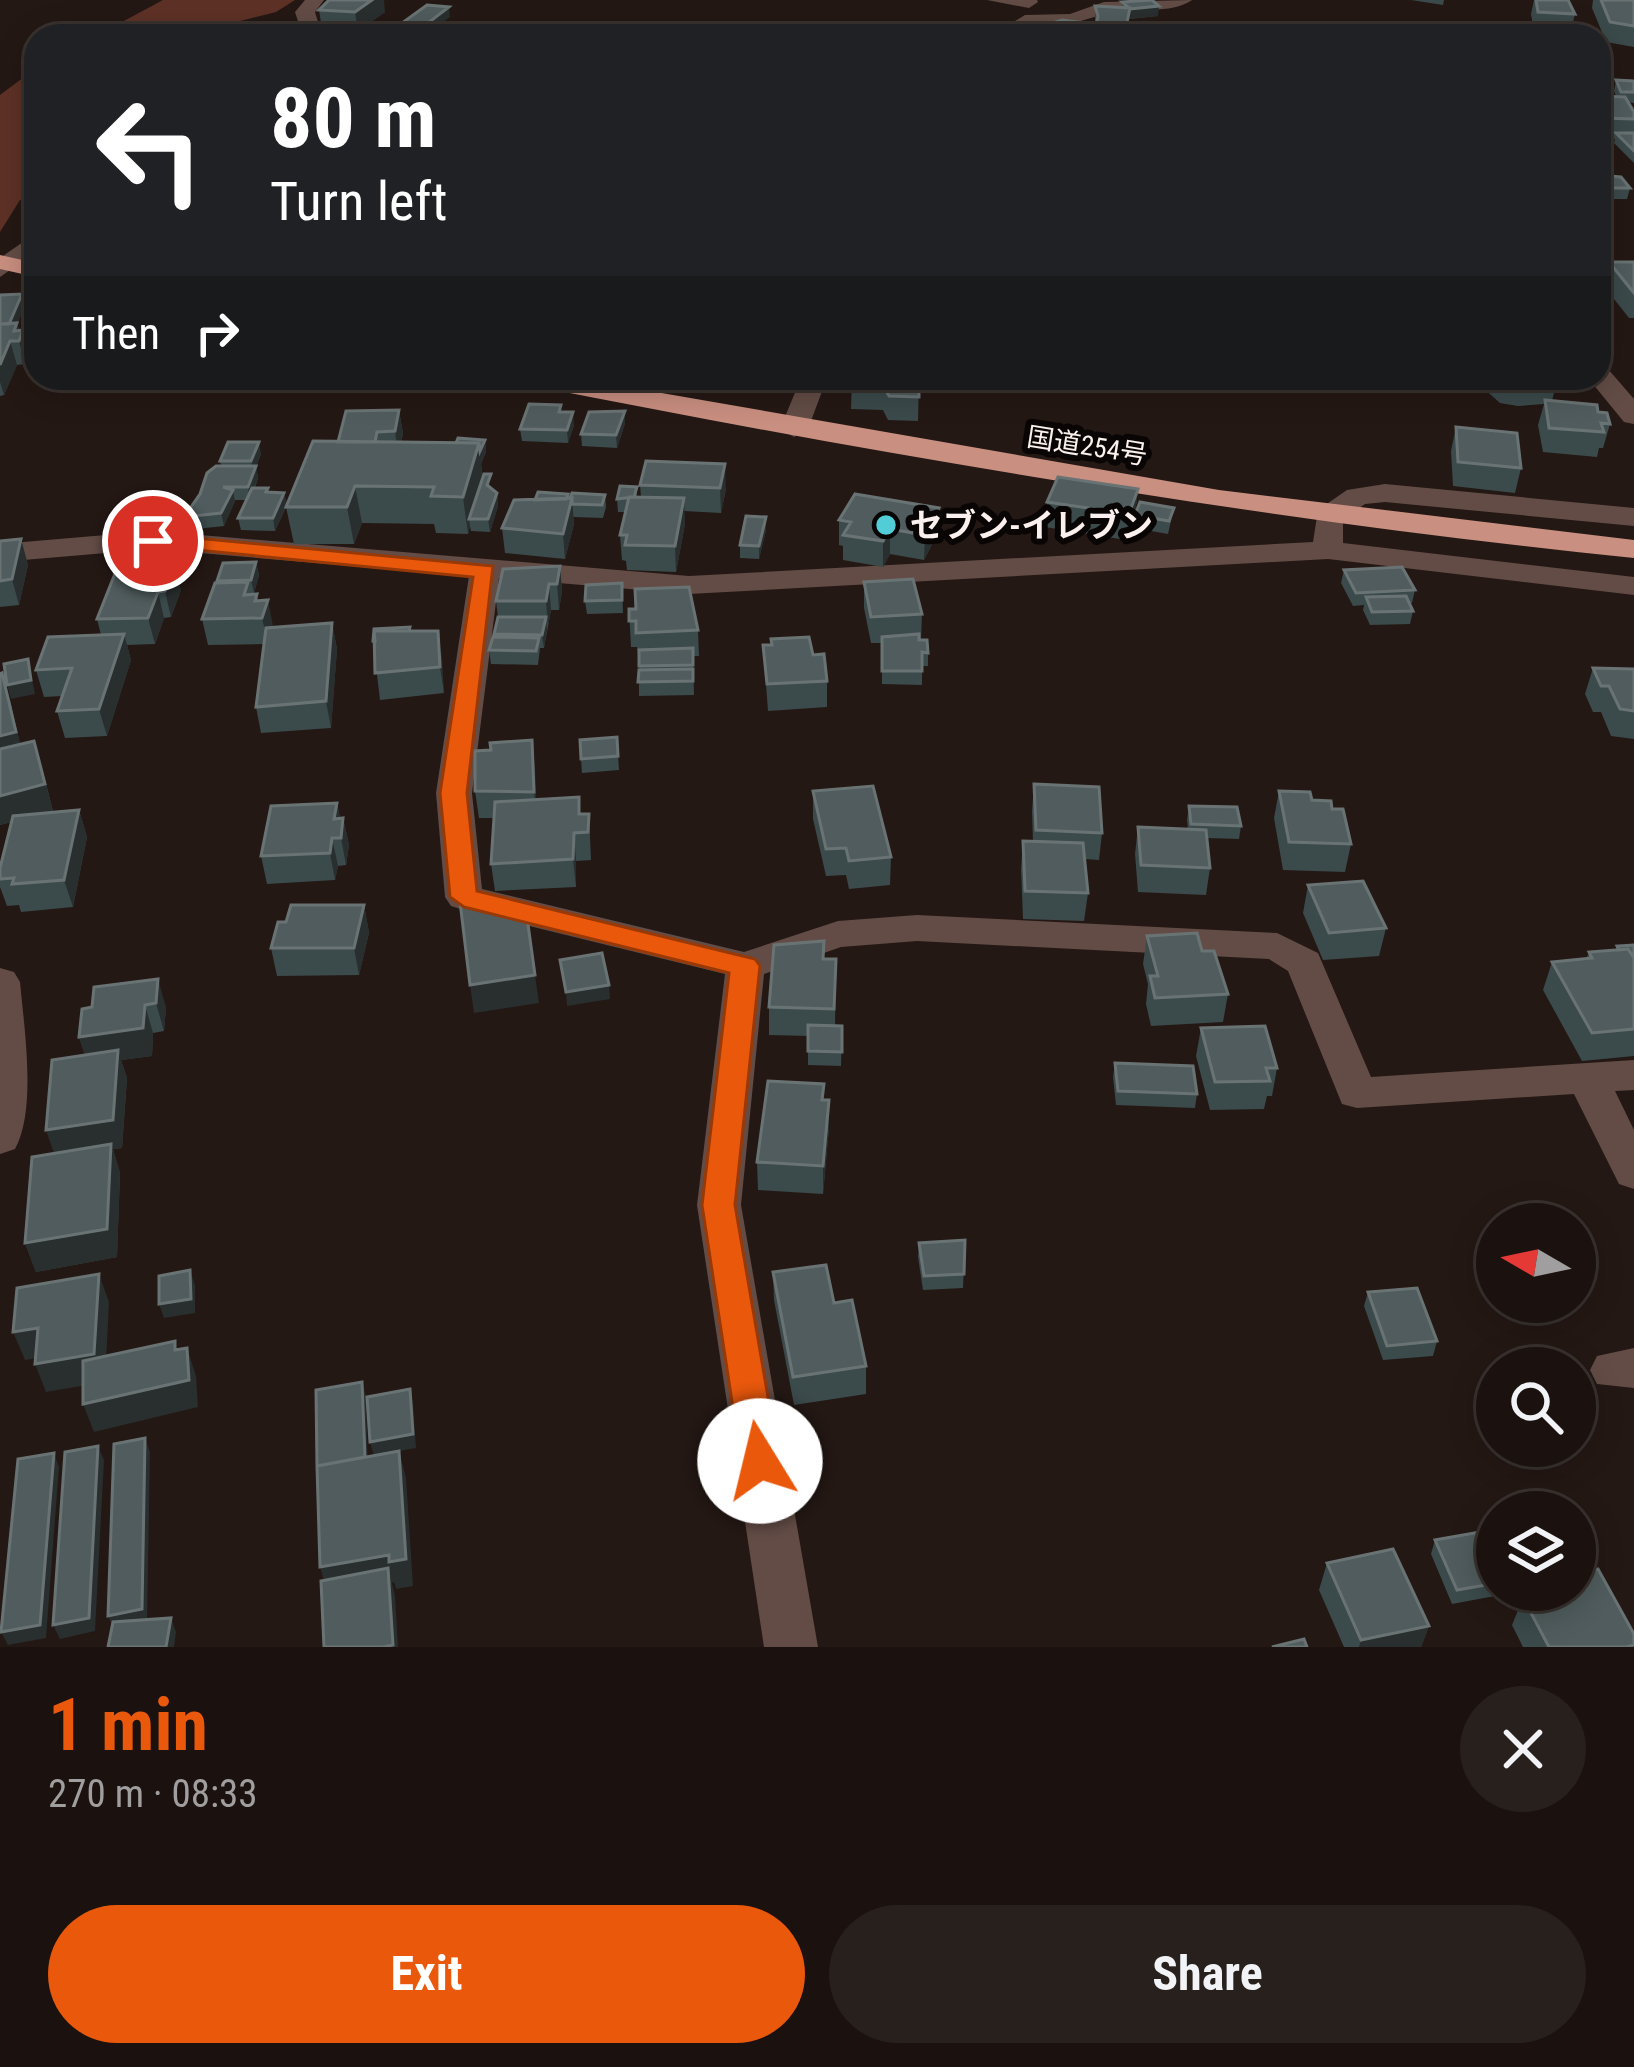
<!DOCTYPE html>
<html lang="en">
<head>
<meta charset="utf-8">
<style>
  :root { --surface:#1b120f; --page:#28201d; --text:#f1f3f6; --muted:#a09e9e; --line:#39322f; --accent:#ea580c }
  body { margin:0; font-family:"Roboto Condensed","Noto Sans JP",sans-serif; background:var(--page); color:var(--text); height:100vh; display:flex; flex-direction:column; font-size:45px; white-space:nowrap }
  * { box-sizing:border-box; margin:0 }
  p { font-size:39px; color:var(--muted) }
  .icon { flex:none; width:66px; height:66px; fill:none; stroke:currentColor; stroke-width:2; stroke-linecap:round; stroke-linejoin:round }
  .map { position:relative; height:1647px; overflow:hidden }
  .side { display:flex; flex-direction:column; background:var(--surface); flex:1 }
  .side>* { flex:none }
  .hud { position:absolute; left:24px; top:24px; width:1587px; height:366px; border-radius:36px; box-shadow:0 6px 30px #0003,0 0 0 3px var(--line); background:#202124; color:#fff; overflow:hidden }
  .needle { width:78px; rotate:279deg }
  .controls { position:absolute; left:1476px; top:1203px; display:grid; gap:24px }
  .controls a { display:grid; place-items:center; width:120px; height:120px; border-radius:50%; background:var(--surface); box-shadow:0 6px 30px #0003,0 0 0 3px var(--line); font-size:60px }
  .pin { position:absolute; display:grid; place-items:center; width:102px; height:102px; color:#fff; margin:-51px; border:6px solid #fff; border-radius:50%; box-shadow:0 3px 12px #0007 }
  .me { position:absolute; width:132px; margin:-66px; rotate:351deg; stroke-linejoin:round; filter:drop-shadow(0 0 9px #0008) }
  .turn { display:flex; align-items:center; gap:42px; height:252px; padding:0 48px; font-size:54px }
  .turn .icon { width:156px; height:156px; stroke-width:2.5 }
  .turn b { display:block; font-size:84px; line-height:102px }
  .then { display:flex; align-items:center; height:114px; padding:0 48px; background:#0003; gap:24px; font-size:45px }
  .round { display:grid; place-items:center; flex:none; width:126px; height:126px; border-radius:63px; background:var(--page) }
  .head { display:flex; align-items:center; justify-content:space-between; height:204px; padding:0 48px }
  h1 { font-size:72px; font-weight:700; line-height:90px; color:var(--accent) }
  .action { display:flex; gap:24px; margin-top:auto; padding:24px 48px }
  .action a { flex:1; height:138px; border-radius:72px; background:var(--accent); color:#fff; font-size:48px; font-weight:700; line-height:138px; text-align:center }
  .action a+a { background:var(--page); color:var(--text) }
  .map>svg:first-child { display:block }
</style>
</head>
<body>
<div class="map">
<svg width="1634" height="1647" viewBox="0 0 1634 1647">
  <rect width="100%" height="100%" fill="#241814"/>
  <!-- green -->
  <path fill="#5e3126" d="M163,0h132l-19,12 -60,15 -6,9h-114z
    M36,68v127l-16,5 -20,32v-137z"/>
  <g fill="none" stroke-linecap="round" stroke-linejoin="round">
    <!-- minor -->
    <path fill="#634c46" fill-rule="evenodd" d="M305,0h19l-9,12 3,10 -13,14h-21l14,-15 -3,-9z
      M987,0h50l1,2 -9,6z
      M1192,0c-21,15 -58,7 -84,13 -28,7 -67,26 -93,8l10,-6 45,-1 34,-12z
      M36,233v19l-36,25v-19z
      M1599,367l9,2 26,30v25l-10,-2 -36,-44h11z
      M801,378h26l-19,51 -14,8 -14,-8z
      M1385,484l249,24v18l-249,-24 -20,2 -22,15v24l291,34v18l-306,-36 -639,35 -190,-16 -27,215 10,96 262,63 94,-31 79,-6 360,18 41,20 53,124 263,-17v30l-19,1 19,39v59l-15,-5 -45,-90 -217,14 -15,-4 -54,-133 -19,-12 -352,-18 -76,6 -77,27 -23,231 77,442h-54l-67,-442 28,-231 -261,-64 -13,-4 -6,-9 -9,-104 33,-217 -316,-27 -153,13v-18l153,-13 536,45 624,-34 5,-32 29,-20z
      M0,968l14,4 6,10c4,45 17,127 -5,167l-15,5z
      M1634,1348v40l-37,-4 -7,-14 7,-14z"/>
    <!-- highway -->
    <path fill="#c98f81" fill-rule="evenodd" d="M0,255l36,8v14l-36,-8z
      M521,378h54l644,112 415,50v18c-370,-38 -735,-100 -1100,-172z"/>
  </g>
  <!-- wall -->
  <path fill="#3b4a4b" d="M1411,0h33l-1,5z
    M1534,0h41h-6l6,14 -5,20 -36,-3 -3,-17z
    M1593,0h41v47l-28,-5 -14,-34z
    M1122,2l36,14 -29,3 -3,17h-31v-30l27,2z
    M319,10l66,2 -27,19 -36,-2z
    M1616,80l18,1v22l-6,-1 6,10v51l-20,-20 1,-4h-16v-43h17l-2,-5z
    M1599,175l31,13 -3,11h-23l-5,-7z
    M1609,262h25v56h-5l-26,-33z
    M0,295l25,11 -8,18 13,30 -5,10 -8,1 -13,30 -4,1z
    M242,378h83l-8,14 -72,-1z
    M730,378h46l-3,7 -43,-4z
    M852,378h67l-1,43 -30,-1 -5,-10 -32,-1z
    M1472,378h84l1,2 -5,21 46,11 12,12 -7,24h-4l-2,9 -54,-5 -5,-27 6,-21 -26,2 -18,-3z
    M399,410l4,24 -2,8 55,1 29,-3 1,12 -5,12 2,14 14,15 1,13 -8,26 -19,-1 -1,-5 -2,8 -32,-1 -2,-9 -72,-1 -8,21h-60l-8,-37 52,-65z
    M625,411v12l-8,25 -35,-2 -1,-12z
    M561,412l13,13 -6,18 -46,-2 -2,-12z
    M1456,427l65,41 -6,25 -62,-7 -2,-35z
    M261,454l-5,13 2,11 -3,10 14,4 15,1 3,12 -12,26 -34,-1 -3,-12 9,-18h-12l-11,26 -37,4 -3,-13 37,-51 -1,-5z
    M646,461l80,28 -5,24 -37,-2 1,13 -9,48 -49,-2 -1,-9 -4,-1 -2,-25 5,-23h-7l-1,-13 20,-12v10h4l-1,-12z
    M1138,489l-3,25 -9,26 -81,-13 2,-25z
    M568,494l1,5 36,-4 1,12 -3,11 -30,-1 1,7 -9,35 -60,-6 -3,-25 33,-28z
    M1174,508l-6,26 -34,-6 1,-13z
    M839,520l99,13 -14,27 -34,-6 -7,13 -40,-7v-14l-4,-1z
    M766,530l-7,29 -19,-1v-13z
    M21,539l7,26 -9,40 -19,2v-66z
    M172,552l-5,13 14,25 -10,27 -7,1 -9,26 -28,1 4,15 -24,76 -42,2 -8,-27 6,-15 -19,1 -8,-27 65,-35 -4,-16z
    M256,562l3,13 -5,18 -4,2 7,-1 1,6 15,28 59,-5 5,26 -6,79 -70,5 -5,-26 8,-63 -56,1 -6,-26 15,-36z
    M560,566l2,25 -3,19h-8l-7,38h-4l-2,17 -47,-1 -2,-14 9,-33 -2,-16z
    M1344,570l71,20 -3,13h-2l3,8 -3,13 -40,1 -7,-15 1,-5 -11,1 -12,-23z
    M864,582l58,32 -1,26 7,13v13h-6v19l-40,-1v-41h-11l-7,-35z
    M622,583l1,30 -36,1 -2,-13z
    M629,609l69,21 1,26h-6l1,39 -55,1v-37l-2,-12h-6z
    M410,631h28l6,62 -64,7 -7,-59z
    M763,645l50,10 14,26v26l-59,4z
    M1593,668l41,1v70l-23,-3 -10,-24h-8l-8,-18z
    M0,671l10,29 10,44 22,24 11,43 26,-1 8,27 -14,70 -52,5 -2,-7 -12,1 -7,-19v-19l11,-46 -11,3z
    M617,737l2,33 -37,3 -1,-14z
    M532,740l4,59 45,15h8l2,46 -15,1v26l-81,4 -4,-27 3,-46h-15l-4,-27 16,-41z
    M1034,784l68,49 -3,27 -14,-1 3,34 -4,28 -61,-2 -2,-50 2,-28 10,1 -1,-31z
    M813,791l78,66 -1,28 -41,4 -3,-14 -20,1 -13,-57z
    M1279,791l33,9 20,9 19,35 -6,28 -62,-2 -9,-52z
    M337,803l3,15h3l6,27 -3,20 -8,1 -3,14 -68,4 -6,-28z
    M1189,806l52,20 -2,13 -32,-1 3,30 -4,27 -68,-3 -3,-38 3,-27 50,2 -1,-9z
    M1308,885l78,43 -7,28 -56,4 -20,-47z
    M364,905l5,28 -10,42 -82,1 -6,-28 15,-26z
    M1147,936l55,15 26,43 -5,28 -72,4 -5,-22 2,-20 -5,-20z
    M1634,945v111l-52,5 -39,-71 9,-28 34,-3 3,-7 27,-2 1,-4z
    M824,959h12l-1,67h7l-1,40 -33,-1v-29l-39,-1v-28z
    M94,987l72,20 -2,24 -11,2 -1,23 -31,4 6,18 -5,70 -9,1 7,24 -3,84 -81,15 -11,-29 60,-188 -6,-18 13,-30z
    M1201,1028l76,40 -5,28h-5l-3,13 -54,1 -14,-54z
    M1115,1063l82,31 -2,14 -79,-3 -3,-28z
    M829,1100v28l-6,66 -65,-4 -1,-28z
    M965,1240l-2,48 -40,2 -5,-33 1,-14z
    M773,1272l61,31 32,63v28l-72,11 -20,-105z
    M1368,1292l69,49 -4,15 -50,4 -19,-54z
    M1497,1529v61h5l-2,5 -48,9 -21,-50 4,-14z
    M1327,1563l102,63 -8,21h-77l-25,-57z
    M1529,1590h46l59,57h-111l-11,-22 11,-27 3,-1z"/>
  <!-- shaded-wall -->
  <path fill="#292e2e" d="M372,0h12l1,12 -27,19 -3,-19z
    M1159,6l-1,10 -29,3 1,-10z
    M449,7l1,10 -25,19h-14z
    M1086,23l-1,10 -4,3h-11z
    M22,294l3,12 -8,18 4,12 2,-6 7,24 -5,10 -6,-23h-9l7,24 -13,30 -4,-13v-17l6,-32z
    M315,378h10l-8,14z
    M399,410l4,24 -5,22 -3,-25z
    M625,411v12l-8,25 -1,-13z
    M573,412l1,13 -6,18 -1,-13z
    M485,440l1,12 -5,12 2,15 -14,40 1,7 -2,8 -5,-37 16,-54z
    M259,442l2,12 -5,13 2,11 -8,22 -2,-13 5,-15 -2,-11z
    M725,464l1,25 -5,24 -1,-25z
    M355,486l7,37 -8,21 -7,-37z
    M1138,489l-3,25 -9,26 3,-26z
    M233,490l2,12 -11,24 -3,-13z
    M284,493l3,12 -12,26 -2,-13z
    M497,493l1,13 -8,26 -2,-13z
    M572,498l2,26 -9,35 -2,-25z
    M684,498l1,26 -9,48 -1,-26z
    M939,508l-1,25 -14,27 1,-25z
    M766,517v13l-7,29v-13z
    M890,529v25l-7,13v-26z
    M21,539l7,26 -9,40 -7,-26z
    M169,539l3,13 -12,33 -3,-13z
    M256,562l3,13 -5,18 -3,-13z
    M174,564l7,26 -10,27 -6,-26z
    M560,566l2,25 -3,19 -2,-26z
    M549,584l2,26 -3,17 -2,-26z
    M158,592l6,26 -9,26 -7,-26z
    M268,600l5,26 -5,18 -6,-26z
    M546,617l1,13 -3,18 -2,-13z
    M332,623l5,26 -6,79 -5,-27z
    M438,631l4,26 2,36 -4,-26z
    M124,634l7,26 -24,76 -8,-27z
    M28,659l7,35 -24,5 -4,-14z
    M2,673l22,86 -24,6v-29z
    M532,740l3,27 2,52 -3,-27z
    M34,741l19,70 -53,14v-29z
    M337,803l5,27 1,-12 6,27 -3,20 -5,-27 -7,-19z
    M79,810l8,27 -14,70 -9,-27z
    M574,833l2,28v26l-3,-28z
    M332,838l6,28 -3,14 -5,-27z
    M364,905l5,28 -10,42 -5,-27z
    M535,975l4,28 -65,10 -4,-28z
    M158,979l8,28 -2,24 -8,-28z
    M609,985l1,14 -43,7 -1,-14z
    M145,1005l8,28 -1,23 -31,4 6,18 -5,70 -9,1 7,24 -3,84 -81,15 -11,-29 31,-84 -10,-29 42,-65 -9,-28z
    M829,1100v28l-6,66v-28z
    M190,1270l5,15v28l-31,5 -5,-14z
    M99,1274l10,28 -4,80 -59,10 -11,-28z
    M38,1328l11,28 -24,4 -12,-28z
    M187,1348l9,28 2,31 -104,25 -11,-28z
    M362,1382l4,14 2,82 -3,-14z
    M410,1389l3,14 3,45 -17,3 7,27 7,108 -17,3 -2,-7 -2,1 3,13 3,51h-15l-55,-53 -8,-27 54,-111 -4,-14z
    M145,1438l5,14 -3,170 -33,7 -6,-13z
    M98,1446l6,14 -9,171 -35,8 -7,-14z
    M54,1453l5,14 -13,171 -38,7 -7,-13z
    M171,1618l5,14 -2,15h-8z
    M1429,1626l-8,21h-62l2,-7z"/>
  <!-- building -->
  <path fill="#505c5d" stroke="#6a7374" stroke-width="3" d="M329,0h43l-17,12 -36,-2z
    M1152,0l7,6 -29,3 -8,-7z
    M1536,0h32l7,14 -37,-2z
    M1601,0h33v26l-24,-4z
    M427,5l22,2 -38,29h-27z
    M1095,6l35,2 -4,19 -30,-1 2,-10z
    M1062,20l24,3 -16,13h-31l10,-12z
    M1616,80l18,1v11h-13z
    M1599,96l26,1 9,15v7l-32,-1 -3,-6z
    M1616,133h18v18z
    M1599,175l22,2 9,11h-23z
    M1609,262h25v31z
    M22,294l-13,30h-9v-29z
    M17,323l-3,8 9,-1 -4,11h-9l-10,24v-41z
    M852,378h67v19l-30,-1 -5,-10 -33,-1z
    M1505,378h51l1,2 -33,2z
    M1545,400l52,5 1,7 9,1 3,11 -9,-1 3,9 -55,-4z
    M529,404l32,1 -2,7h14l-6,18 -47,-1z
    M399,410l-4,21 -18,1 -2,10h-37l8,-31z
    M625,411l-9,24 -35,-1 8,-22z
    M1456,427l61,6 4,35 -63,-6z
    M458,438l27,2 -5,11 -1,-8h-23z
    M313,441l166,2 -16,54 -32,-1 3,-9 -79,-1 -8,21h-61z
    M228,442h31l-8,19h-31z
    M646,461l79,3 -5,24 -80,-3z
    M216,466h40l-8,21h-25l10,3 -12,23 -37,4 16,-23 7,-21z
    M484,474h7l-4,11 10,8 -9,26h-19z
    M1058,477l80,12 -9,25 -82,-12z
    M620,486l17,1 -3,10 -17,2z
    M252,488h16l-2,4 18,1 -11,25h-35z
    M538,492l30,2 -2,5 -31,1z
    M572,493l33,2 -3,10 -30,-1v-6h-2z
    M855,494l84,14 -14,27 -35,-6 -7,12 -40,-6 8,-13 -12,-2z
    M629,497l55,1 -9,48 -50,-1 2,-10h-7z
    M572,498l-9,36 -61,-6 12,-28z
    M1140,502l34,6 -5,13 -34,-6z
    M746,516l20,1 -7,29 -19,-1z
    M21,539l-9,40 -12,2v-40z
    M169,539l-9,26 -42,1 -3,7 12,-32z
    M256,562l-5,18 -34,1 6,-18z
    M174,564l-9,27 -7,1 -10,26 -51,1 21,-53z
    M560,566l-3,18h-8l-3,17h-50l7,-32z
    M1402,567l13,23 -59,3 -12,-23z
    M913,579l9,35 -51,3 -7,-35z
    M248,582l-4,13 13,-1 -2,7 13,-1 -6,18 -60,1 13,-36z
    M622,583v17l-37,1 1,-16z
    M689,587l9,43 -62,3v-12h-7v-12h7l-1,-20z
    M1406,596l7,15 -41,1 -6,-15z
    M498,617h48l-4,18 -48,-1z
    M332,623l-6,78 -70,6 10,-79z
    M410,627l-1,4h-35l1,10h-2l1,-12z
    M374,631h64l2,36 -65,6z
    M124,634l-25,75 -42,2 15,-43 -36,2 12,-33z
    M919,634v6h8l1,13 -6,-1v19h-40v-34z
    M493,637l46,1 -3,13 -47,-1z
    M809,637l4,18 11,-1 3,27 -60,3 -4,-39h9l-1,-6z
    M693,648v17l-54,1v-16z
    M28,659l3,21 -24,5 -3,-21z
    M1593,668l41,1v42l-14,-2 -11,-23h-8z
    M693,669v12l-55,1 1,-12z
    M2,673l14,59 -16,4v-62z
    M617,737l1,19 -37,3 -1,-19z
    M532,740l2,52 -59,-1v-40l16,-1 -1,-7z
    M34,741l11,43 -45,12v-47z
    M1034,784l65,3 3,46 -66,-3z
    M873,786l18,71 -42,4 -3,-13 -20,1 -13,-58z
    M1279,791l31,1 2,8 19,1 1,8h11l8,35 -62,-2z
    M579,797v17h10l-1,18 -14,1 -1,26 -82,5 4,-62z
    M337,803l-3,16 9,-1 -2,20h-9l-2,15 -69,3 10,-50z
    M1189,806l48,1 4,19 -50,-2z
    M79,810l-15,70 -52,4 2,-6 -14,1v-11l13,-52z
    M1138,827l68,3 4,38 -69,-3z
    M1023,841l60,2 5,50 -63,-2z
    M1363,881l23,47 -57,5 -21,-48z
    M505,899l3,14 18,-3 9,65 -65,10 -10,-83z
    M291,905h73l-10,43h-83l7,-26h8z
    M1197,933l5,18h12l14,43 -73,4 -5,-22h8l-11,-40z
    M824,941l-1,18h13l-2,50 -65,-2 5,-62z
    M1634,945v13l-6,-9 -9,1 -2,-4z
    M1628,949l6,9v71l-42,4 -40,-71 40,-4 -3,-6z
    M602,953l7,32 -43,7 -6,-32z
    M158,979l-2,24 -11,2 -2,23 -64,9 3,-28 10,-2 2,-20z
    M808,1025l34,1v26l-34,-1z
    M1265,1026l12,42h-11l4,13 -55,1 -14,-54z
    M118,1050l-5,70 -67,10 6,-70z
    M1115,1063l78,3 4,28 -79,-3z
    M768,1081l56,3 -2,16h7l-6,66 -66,-4z
    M111,1144l-4,85 -82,14 7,-86z
    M965,1240l-1,34 -40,2 -5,-33z
    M826,1265l8,38 18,-3 14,66 -73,11 -20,-105z
    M190,1270l1,29 -32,5v-28z
    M99,1274l-5,80 -59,10 3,-36 -25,4 4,-44z
    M1417,1288l20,53 -50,5 -19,-54z
    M175,1341v9l12,-2 2,32 -106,24v-43z
    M362,1382l3,75 -48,9 -1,-76z
    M410,1389l3,45 -43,8 -3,-45z
    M145,1438l-3,171 -34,7 6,-172z
    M98,1446l-9,172 -36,7 12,-173z
    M399,1451l7,108 -17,3v-7l-69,12 -3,-101z
    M54,1453l-14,172 -39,7 17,-173z
    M1497,1529v25h-4l4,8v21l-40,7 -22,-50z
    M1393,1549l36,77 -68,14 -34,-77z
    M388,1568l5,77 -10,2h-59l-3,-66z
    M1598,1569l36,65v11l-8,2h-77l-26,-49 14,-3 -3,-5h41v-16z
    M171,1618l-5,29h-58l5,-25z
    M1304,1639l3,8h-35z"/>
  <!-- route -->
  <path fill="#ea580c" stroke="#983908" stroke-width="3" d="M153,534l340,32 -26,227 10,98 278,68 5,7 -25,239 44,256 -6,11 -13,5 -13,-5 -6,-11 -39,-256 27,-232 -265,-66 -14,-10 -10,-104 33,-216 -328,-32v-9z"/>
  <!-- markers -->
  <circle fill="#52ccd6" stroke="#090504" stroke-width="4.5" cx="886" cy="525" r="12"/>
  <g text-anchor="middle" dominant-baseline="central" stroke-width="12" stroke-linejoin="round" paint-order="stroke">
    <!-- far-street labels -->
    <g font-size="27" fill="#faf1ee" stroke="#090504">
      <text transform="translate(1087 446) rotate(9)">国道254号</text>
    </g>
    <!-- poi labels -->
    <g font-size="33" font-weight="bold" fill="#faf1ee" stroke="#090504" text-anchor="start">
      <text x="910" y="525">セブン-イレブン</text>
    </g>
  </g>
</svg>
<div class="controls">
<a><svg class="needle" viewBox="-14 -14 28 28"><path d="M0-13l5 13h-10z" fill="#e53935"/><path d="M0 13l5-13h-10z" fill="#a09e9e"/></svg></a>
<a><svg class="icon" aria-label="search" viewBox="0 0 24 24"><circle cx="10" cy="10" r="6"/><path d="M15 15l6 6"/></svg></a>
<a><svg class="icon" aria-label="layers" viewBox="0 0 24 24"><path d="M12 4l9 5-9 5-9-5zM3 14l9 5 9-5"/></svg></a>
</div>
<div class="pin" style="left:153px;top:541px;background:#d93025"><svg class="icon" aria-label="arrive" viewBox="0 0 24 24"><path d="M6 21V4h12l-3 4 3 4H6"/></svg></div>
<svg class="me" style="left:760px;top:1461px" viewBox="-20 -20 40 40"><circle r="19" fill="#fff"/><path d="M0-13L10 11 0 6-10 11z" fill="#ea580c"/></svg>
<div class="hud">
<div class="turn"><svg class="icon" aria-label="left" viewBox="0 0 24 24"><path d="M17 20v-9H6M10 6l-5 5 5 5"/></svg><div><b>80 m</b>Turn left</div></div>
<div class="then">Then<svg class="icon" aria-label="right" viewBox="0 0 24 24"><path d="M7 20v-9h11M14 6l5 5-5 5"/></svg></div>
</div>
</div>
<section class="side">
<div class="head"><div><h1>1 min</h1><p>270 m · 08:33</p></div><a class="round"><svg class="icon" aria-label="close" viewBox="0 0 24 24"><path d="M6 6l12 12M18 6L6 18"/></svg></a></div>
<div class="action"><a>Exit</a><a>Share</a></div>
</section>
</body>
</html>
